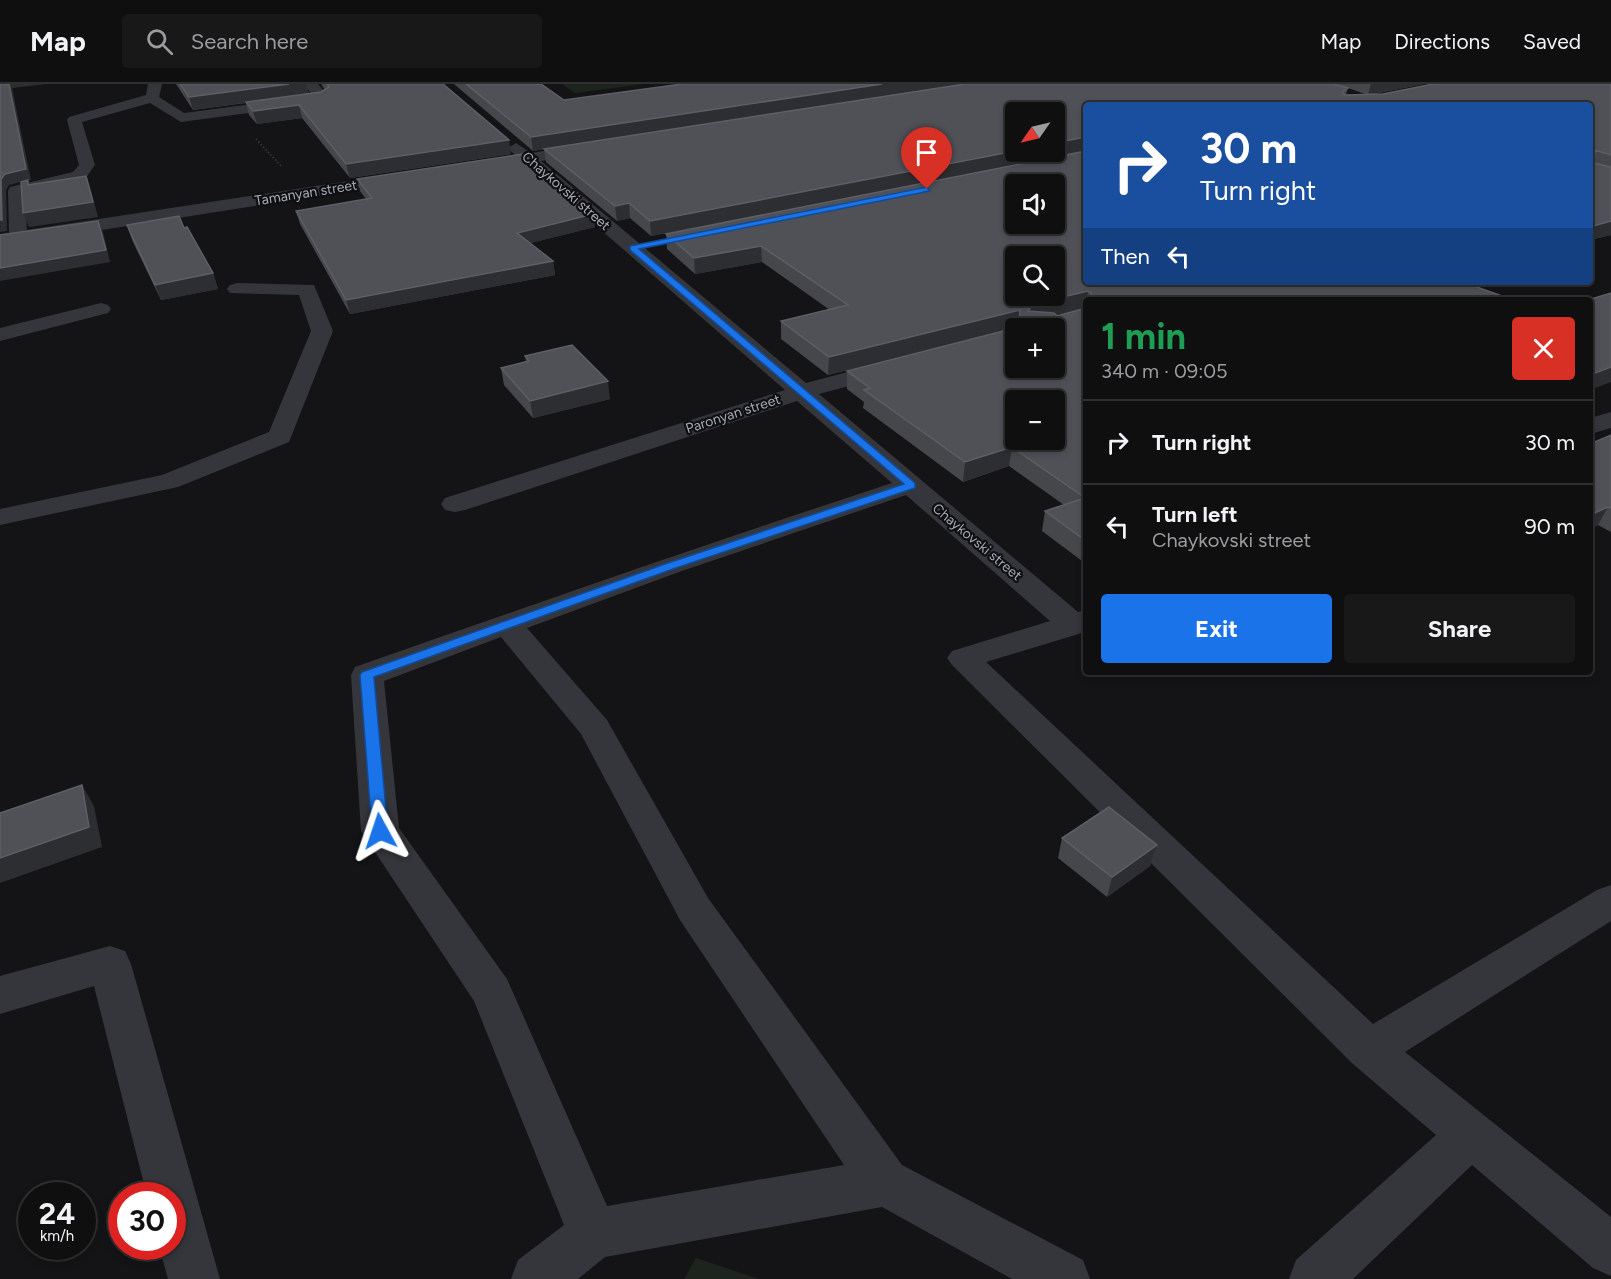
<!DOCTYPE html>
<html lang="en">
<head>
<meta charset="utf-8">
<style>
  :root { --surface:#0f0f10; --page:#181819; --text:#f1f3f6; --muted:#9b9c9f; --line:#2f2f30; --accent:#1a73e8 }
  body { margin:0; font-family:Figtree,sans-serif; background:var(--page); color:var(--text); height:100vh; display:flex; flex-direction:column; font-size:22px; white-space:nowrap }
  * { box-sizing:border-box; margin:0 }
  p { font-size:20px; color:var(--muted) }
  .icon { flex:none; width:33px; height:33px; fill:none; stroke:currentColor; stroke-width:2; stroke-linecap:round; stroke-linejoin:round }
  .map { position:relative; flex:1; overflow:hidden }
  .drawer { position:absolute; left:1083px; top:213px; width:510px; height:378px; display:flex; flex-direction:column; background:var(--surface); border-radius:6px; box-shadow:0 3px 9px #0003,0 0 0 2px var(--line) }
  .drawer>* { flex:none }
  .top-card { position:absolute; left:1083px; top:18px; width:510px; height:183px; border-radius:6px; box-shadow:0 3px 9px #0003,0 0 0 2px var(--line); background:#1a4fa0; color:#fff; overflow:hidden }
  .needle { width:39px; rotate:236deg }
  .tools { position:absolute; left:1005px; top:18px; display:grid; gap:12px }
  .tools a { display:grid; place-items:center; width:60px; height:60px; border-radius:6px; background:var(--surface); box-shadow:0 3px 9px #0003,0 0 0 2px var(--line); font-size:30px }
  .speed { position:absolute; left:18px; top:1098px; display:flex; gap:12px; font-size:30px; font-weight:700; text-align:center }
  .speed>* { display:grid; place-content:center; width:78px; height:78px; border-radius:50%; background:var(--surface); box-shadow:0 3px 9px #0003,0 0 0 2px var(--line); line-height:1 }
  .speed small { font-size:15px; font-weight:400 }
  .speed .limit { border:9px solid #d22; background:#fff; color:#111 }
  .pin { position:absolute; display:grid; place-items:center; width:51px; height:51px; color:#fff; margin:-62px -26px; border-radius:50% 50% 50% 0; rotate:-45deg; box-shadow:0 0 6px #0007 }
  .pin .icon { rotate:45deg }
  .me { position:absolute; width:66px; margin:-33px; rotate:355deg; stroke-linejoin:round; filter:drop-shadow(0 0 4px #0008) }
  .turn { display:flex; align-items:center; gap:21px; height:126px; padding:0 18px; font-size:27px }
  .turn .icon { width:78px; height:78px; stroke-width:2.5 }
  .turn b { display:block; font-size:42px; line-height:51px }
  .then { display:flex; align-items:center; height:57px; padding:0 18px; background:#0003; gap:12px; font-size:22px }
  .round { display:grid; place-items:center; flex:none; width:63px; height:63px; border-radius:6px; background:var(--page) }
  .head { display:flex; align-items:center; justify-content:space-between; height:102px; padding:0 18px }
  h1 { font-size:36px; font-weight:700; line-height:45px; color:#1e9e55 }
  .cta { display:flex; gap:12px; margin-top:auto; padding:12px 18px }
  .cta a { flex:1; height:69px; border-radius:6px; background:var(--accent); color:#fff; font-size:24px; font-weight:700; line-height:69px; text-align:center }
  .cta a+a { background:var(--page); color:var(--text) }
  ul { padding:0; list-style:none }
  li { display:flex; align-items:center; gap:18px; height:84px; padding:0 18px; border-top:2px solid var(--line) }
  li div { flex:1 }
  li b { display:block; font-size:22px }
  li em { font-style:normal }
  header { display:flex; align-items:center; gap:36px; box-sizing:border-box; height:84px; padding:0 30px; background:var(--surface); border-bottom:2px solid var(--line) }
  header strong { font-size:28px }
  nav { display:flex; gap:33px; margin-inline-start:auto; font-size:21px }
  .search { width:420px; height:54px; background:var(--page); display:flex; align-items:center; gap:15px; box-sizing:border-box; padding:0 21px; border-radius:6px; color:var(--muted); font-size:22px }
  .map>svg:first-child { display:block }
</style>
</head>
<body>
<header>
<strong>Map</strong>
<div class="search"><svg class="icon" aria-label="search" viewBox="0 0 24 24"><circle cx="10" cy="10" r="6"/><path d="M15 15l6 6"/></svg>Search here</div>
<nav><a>Map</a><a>Directions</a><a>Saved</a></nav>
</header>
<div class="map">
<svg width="1611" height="1195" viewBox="0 0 1611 1195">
  <rect width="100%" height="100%" fill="#141416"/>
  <!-- green -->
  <path fill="#1c241d" d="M562,0h82l-69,9z
    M696,1174l63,21h-75z"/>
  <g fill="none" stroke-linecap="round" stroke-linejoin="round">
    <!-- path -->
    <path stroke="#3b3d42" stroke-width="1.5" stroke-dasharray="1.5 2" stroke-linecap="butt" d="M256,55l25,27"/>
    <!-- minor -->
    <path fill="#35363b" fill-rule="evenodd" d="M148,0h14l-3,13 25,16 129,-17 -9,-12h14l12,15 -7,4 -142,19 -31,-19 -68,19 13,43 -10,14 -60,15 2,36 374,-57 8,5 -8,5 -401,63v-12l9,-1 -1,-42 2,-4 63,-15 6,-7 -12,-45 2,-3 77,-22z
      M516,59l15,10 57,-9 6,2 2,3 -2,3 -53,9 265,222 83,-22 8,2 3,5 -3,5 -78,21 259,218 8,-2 -1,22 -99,30 387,362 224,-134 14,-5v36l-206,131 206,165v59l-18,-8 -121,-103 -119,114h-64l7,-19 140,-125 -83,-71 -401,-399 -5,-7 5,-7 98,-30 -144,-126 -227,77 -152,56 80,92 101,178 194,267 181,95 7,19h-78l-130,-72 -277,50 -27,22h-67l7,-19 46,-35 -90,-224 -113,-170 -10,-156 4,-8c179,-63 357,-125 537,-184l-95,-82 -332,109 -10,2 -10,-2 -4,-6 4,-6 340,-108 -261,-227 -42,7 -8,-5 8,-5 33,-5 -7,-7zM501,553l80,97 99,186 164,245 -237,41 -100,-227 -108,-151 -15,-147z
      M237,199l77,2 19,46 -44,111 -111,45 -178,38v-16l162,-34 107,-43 42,-101 -12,-36 -69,-2 -3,-4 3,-4z
      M101,219l7,2 3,4 -3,4 -108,28v-13z
      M1611,328v16l-21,6v-16z
      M110,862l15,5 6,13 89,315h-52l-9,-33h13v-50h-25l-53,-210 -94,28v-38z"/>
  </g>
  <!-- wall -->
  <path fill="#45474b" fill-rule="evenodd" d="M176,0h130l3,10 12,-2 4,-2 -4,-6h122l68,70 -161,24 -48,-60 -45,6 -8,-9 -3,-12 -53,7z
    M454,0h87l23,16 401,-16h459l-55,11 242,-11v151l-21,5 -504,-135v46l-435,85 -21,-18 -13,3 -71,-59 -2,-13 -11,2zM1348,4l20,7h-22z
    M357,95l238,48 -65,16 23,18 2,14 -205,39 -50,-90 -4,-13 70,-12 -6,-8z
    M127,141l57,3 29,45 5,16 -57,11 -29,-60z
    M666,150l420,48h96l-13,4 344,14h-427v264l-44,-33 3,-20 19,-6 -55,-39 -46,16 -100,-74 1,-6 -17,-13v-18l170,-44 -189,48 -47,-36v-18l49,-11 -68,-48 -67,12 -28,-25zM1085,224l-28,8 -1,-1z
    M525,272l85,43 -77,19 -29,-33 -3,-17 25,-6z
    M1611,351v97l-13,-7 -8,4v-85z
    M1062,754l95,7 -7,21 -43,31 -49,-39z"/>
  <!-- shaded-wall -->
  <path fill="#2d2e31" d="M9,0h37l-34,4 19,92h-3l5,14 -5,-9v-5l-19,5 -3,5 1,41 -7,1 1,-53z
    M289,0h17l3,10 -116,16 -4,-13z
    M882,0h80l-429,67 -2,-14z
    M1371,0h53l-56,11z
    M299,21l3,13 -45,6 -4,-13z
    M1086,53v14l-435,85 -1,-15 366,-70v1h38v-9z
    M509,56l2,14 -161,24 -4,-14z
    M86,92l5,14 7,27 -69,10 -6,-14z
    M629,119l1,15 -13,3 -2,-15z
    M593,130l2,13 -76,19 -2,-13z
    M98,137l5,11 7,30 -110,19v-13z
    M1611,137v14l-21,5v-13z
    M761,162l1,16 -67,12 -1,-16z
    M553,177l2,14 -205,39 -4,-14z
    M213,189l5,16 -57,11 -6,-15z
    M1139,198h43l-43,12 -1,-10z
    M1088,207l-3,17 -55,13 -2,-10 5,-7z
    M1020,226l-3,17 -189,48 1,-18z
    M1611,283v15l-21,8v-15z
    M608,297l2,18 -77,19 -3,-17z
    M1012,363l-3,19 -46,16 2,-20z
    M1608,423l-10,18 -8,4v-14z
    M82,701l12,21 8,41 -102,36v-25z
    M1157,761l-7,21 -43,31 5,-20z"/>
  <!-- building -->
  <path fill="#505157" stroke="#5d5f66" stroke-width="1.5" fill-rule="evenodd" d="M0,0h9l17,85 -21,5 -4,5 1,41h-2z
    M180,0h109l-100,13z
    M327,0h116l66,56 -163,24 -47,-59 -46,6 -7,-9 75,-10 8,-5z
    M466,0h75l23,16 118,-16h200l-351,53z
    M965,0h368l15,4 -6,4 3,3 38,-1 50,-10h178v71l-16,-5 -1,13 17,4v54l-21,6v-122h-504v32l-32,6v-31h-38v39l-366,70 -21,-18 -14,3 -71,-57z
    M1086,67v131h53l-1,2 2,2h34l14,-4h275l50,18h-422v-7l-3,-2 -55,13 -5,7 26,2 3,3 29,-8v233l-41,-30 40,-13 -73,-51 -47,15 -101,-72 6,-2 -23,-17 172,-44 1,-17 -191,47 -48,-36 67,-16 -87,-59 -67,12 -28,-24zM1016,100h38v40h-38zM1016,172h38v40h-38zM1016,244h38v40h-38zM1016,316h38v40h-38z
    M523,70l70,60 -76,19 36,28 -207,39 -50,-89 76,-13 -15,-19z
    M86,92l7,26 -70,11 -2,-31 7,-2v5z
    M179,132l5,12 3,-1 26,46 -58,12 -28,-60z
    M98,137l8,29 -106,18v-33z
    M1611,209v74l-21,8v-75h-2z
    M572,261l36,36 -78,20 -29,-33 28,-7 -4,-5z
    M1611,351v73l-3,-1 -18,8v-71z
    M82,701l7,42 -89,31v-45z
    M1109,723l48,38 -45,32 -50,-39z"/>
  <!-- route -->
  <path fill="#1a73e8" stroke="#114b97" stroke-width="1.5" d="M927,103l3,4 -291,58 276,234v5l-242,81 -299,108 14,154 -2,4h-11l-3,-4 -12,-156 2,-3 303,-108 239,-80 -274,-234v-4z"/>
  <g text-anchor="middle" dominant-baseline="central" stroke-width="4.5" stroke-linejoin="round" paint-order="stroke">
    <!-- far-street labels -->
    <g font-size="14" fill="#a5abb7" stroke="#0f0f11">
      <text transform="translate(566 107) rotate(41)">Chaykovski street</text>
      <text transform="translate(306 109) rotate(-9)">Tamanyan street</text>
      <text transform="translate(733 330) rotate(-18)">Paronyan street</text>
      <text transform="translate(977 458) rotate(40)">Chaykovski street</text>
    </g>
  </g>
</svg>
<div class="tools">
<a><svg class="needle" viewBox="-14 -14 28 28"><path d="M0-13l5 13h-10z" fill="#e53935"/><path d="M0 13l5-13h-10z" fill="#9b9c9f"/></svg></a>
<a><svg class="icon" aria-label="sound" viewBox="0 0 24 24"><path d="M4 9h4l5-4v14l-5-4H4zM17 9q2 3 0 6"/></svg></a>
<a><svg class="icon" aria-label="search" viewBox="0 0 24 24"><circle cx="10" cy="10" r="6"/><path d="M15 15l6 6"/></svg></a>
<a>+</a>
<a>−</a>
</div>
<div class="speed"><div>24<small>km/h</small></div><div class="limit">30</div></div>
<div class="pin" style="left:927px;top:105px;background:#d93025"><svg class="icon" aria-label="arrive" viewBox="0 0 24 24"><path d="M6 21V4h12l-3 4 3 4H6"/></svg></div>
<svg class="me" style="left:380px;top:747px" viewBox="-20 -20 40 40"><path d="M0-17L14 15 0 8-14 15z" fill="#1a73e8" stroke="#fff" stroke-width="4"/></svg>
<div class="top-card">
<div class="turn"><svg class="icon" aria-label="right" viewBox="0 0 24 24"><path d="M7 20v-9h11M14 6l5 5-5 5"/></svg><div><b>30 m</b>Turn right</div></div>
<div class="then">Then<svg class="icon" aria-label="left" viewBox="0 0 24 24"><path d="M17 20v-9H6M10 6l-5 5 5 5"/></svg></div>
</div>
<section class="drawer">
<div class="head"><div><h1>1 min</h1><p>340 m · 09:05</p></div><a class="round" style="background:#d93025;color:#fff"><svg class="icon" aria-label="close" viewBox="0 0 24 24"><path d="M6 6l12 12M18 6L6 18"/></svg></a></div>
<ul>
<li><svg class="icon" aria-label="right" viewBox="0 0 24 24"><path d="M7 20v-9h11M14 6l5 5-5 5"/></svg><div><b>Turn right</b></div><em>30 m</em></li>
<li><svg class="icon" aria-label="left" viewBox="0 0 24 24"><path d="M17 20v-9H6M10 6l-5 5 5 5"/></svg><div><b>Turn left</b><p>Chaykovski street</p></div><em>90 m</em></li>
</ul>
<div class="cta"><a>Exit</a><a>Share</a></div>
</section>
</div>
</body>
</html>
